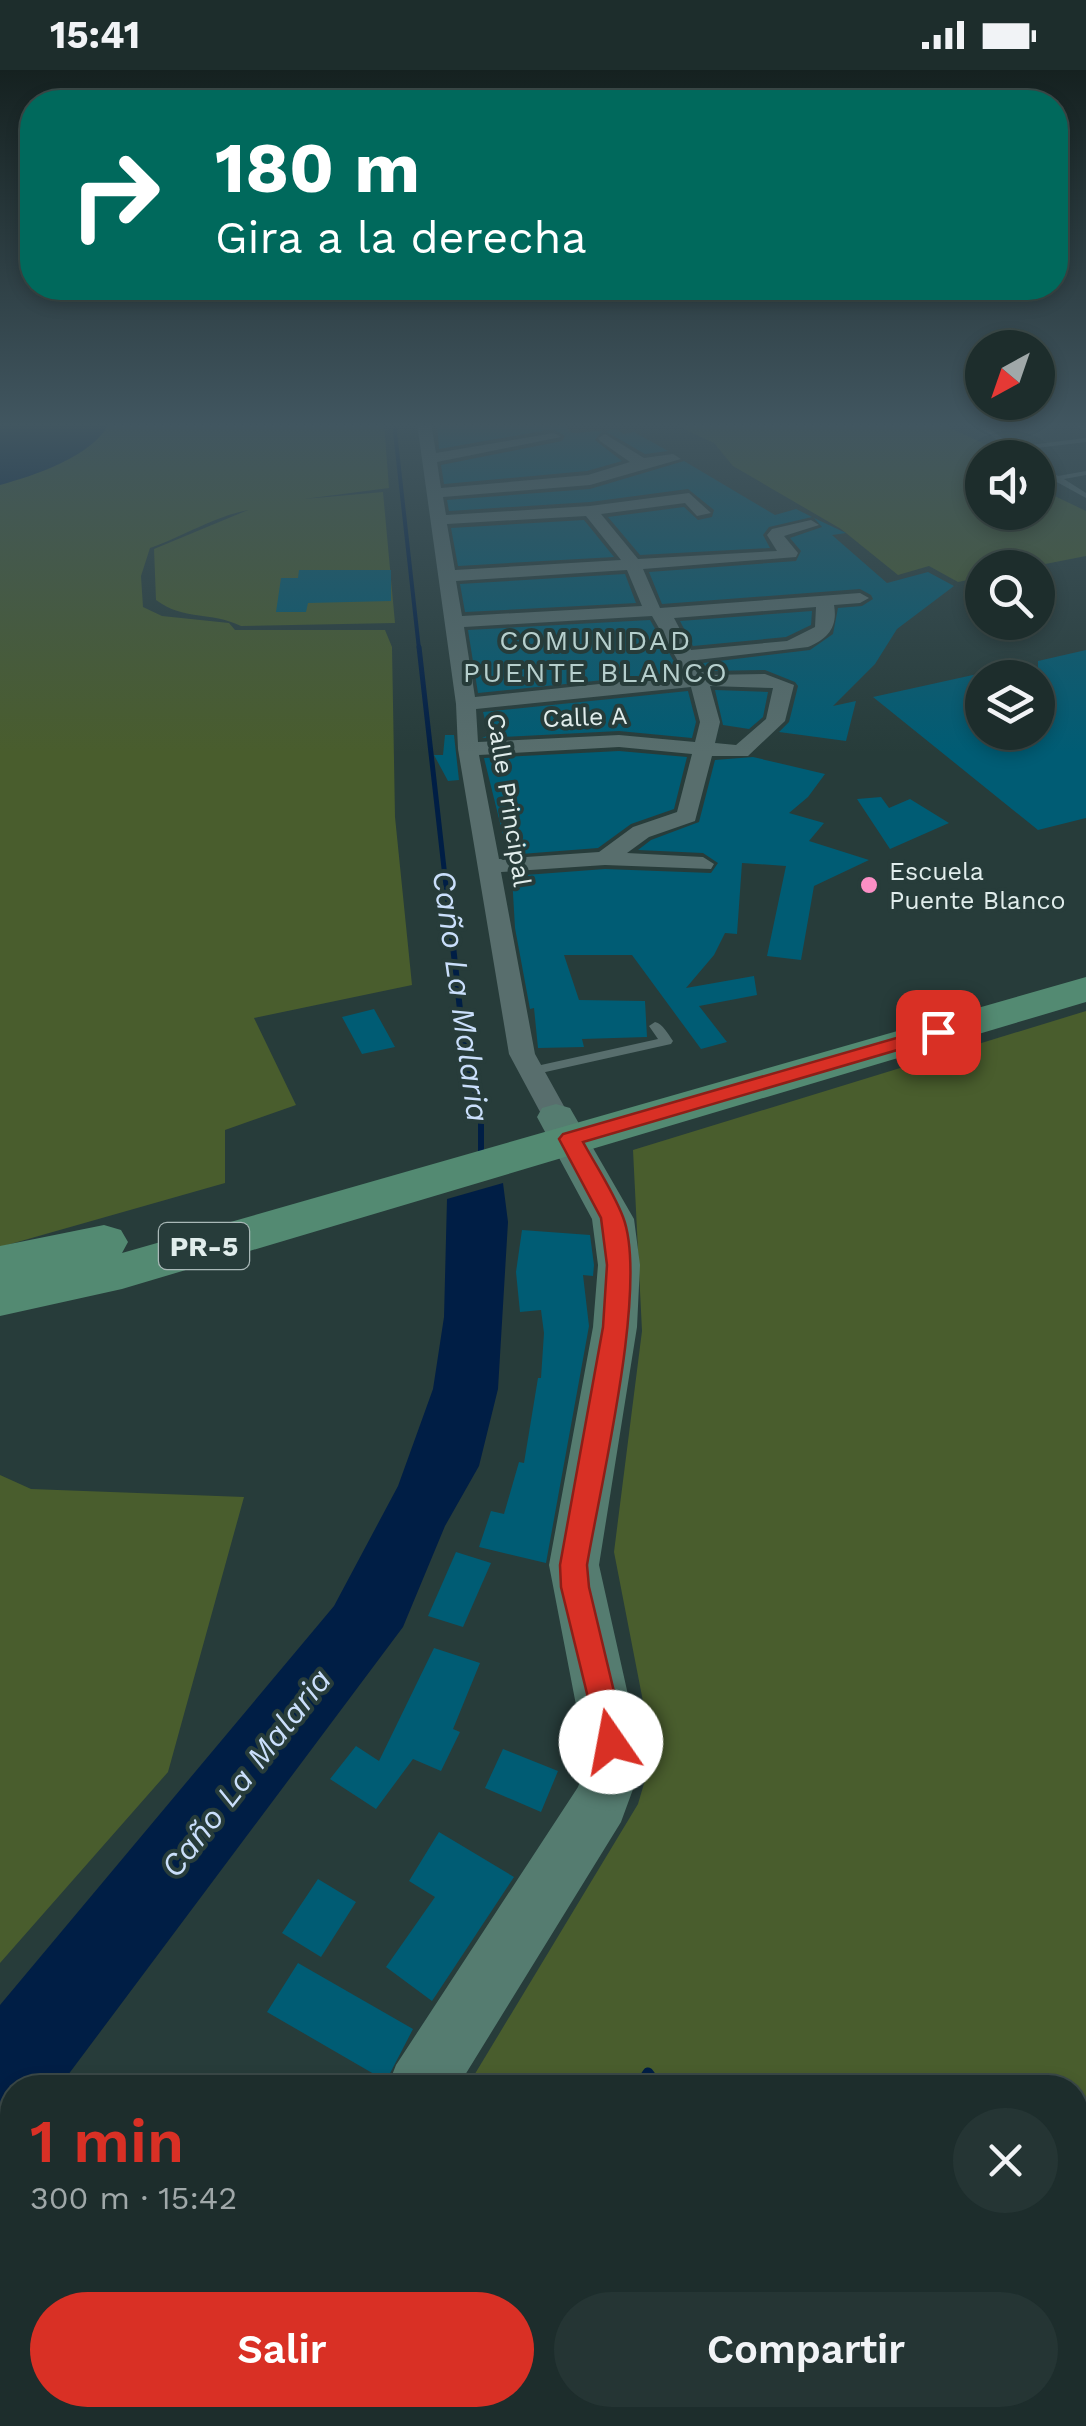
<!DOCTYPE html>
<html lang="es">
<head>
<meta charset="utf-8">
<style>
  :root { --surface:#1d2d2c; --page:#253534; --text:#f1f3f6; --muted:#a0a8a9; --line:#3b4948; --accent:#d93025 }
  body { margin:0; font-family:"Work Sans",sans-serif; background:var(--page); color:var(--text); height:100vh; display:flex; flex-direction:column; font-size:38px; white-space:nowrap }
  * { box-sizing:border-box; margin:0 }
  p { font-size:32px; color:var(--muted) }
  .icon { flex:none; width:55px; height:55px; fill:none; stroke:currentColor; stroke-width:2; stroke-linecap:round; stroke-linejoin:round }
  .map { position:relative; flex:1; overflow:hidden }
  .details { position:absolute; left:0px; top:2005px; width:1088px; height:352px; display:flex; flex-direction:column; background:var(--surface); border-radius:40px 40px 0 0; box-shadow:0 5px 15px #0003,0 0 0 2px var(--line) }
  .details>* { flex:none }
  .banner { position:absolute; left:20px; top:20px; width:1048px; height:210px; border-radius:40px; box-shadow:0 5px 15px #0003,0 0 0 2px var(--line); background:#00695c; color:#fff; overflow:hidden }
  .needle { width:65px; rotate:220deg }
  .controls { position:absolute; left:965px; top:260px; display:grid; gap:20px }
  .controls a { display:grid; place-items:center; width:90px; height:90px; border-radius:50%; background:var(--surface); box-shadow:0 5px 15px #0003,0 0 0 2px var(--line); font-size:50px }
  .pin { position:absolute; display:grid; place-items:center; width:85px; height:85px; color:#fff; margin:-42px; border-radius:20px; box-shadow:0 5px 15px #0006 }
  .me { position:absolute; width:110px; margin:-55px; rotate:348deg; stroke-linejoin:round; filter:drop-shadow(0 0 8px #0008) }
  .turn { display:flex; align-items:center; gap:35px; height:210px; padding:0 30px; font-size:45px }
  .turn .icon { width:130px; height:130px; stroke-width:2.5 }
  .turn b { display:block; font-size:70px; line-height:85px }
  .round { display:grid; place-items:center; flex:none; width:105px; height:105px; border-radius:52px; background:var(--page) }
  .overview { display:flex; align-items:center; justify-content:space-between; height:170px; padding:0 30px }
  h1 { font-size:60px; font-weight:600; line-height:75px; color:var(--accent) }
  .cta { display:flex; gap:20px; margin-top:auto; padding:20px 30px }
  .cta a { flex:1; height:115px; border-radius:60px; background:var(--accent); color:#fff; font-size:40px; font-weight:600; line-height:115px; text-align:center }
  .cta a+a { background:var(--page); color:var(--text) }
  .status { display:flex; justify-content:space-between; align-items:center; height:70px; padding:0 50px; background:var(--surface); direction:ltr }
  .status svg { height:28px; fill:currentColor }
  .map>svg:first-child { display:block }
</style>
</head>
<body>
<div class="status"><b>15:41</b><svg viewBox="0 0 49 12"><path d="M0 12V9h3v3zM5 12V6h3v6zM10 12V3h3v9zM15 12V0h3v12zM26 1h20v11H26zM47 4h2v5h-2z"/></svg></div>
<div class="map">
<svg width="1086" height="2356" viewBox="0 0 1086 2356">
  <rect width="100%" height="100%" fill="#273c3a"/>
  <!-- green -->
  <path fill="#495d2d" d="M0,353h384l5,65 -85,11 79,-7 12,131 -154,3c-31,-15 -57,-5 -85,-26l-2,-51 94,-39c-35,7 -64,26 -98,38l-9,28 2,31 19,9 67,7 6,7h150l7,17 3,170 17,168 -158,33 42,87 -71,25v53l-225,64z
    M671,353h269l72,34 -30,1v54h56v-24l48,23v45l-56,11 -48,1v9l-24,5 -29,-16 -31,9 -57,-46 -108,-63 -19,-23z
    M1086,941v1415h-823l7,-11h805v-327l-608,-1 171,-283 10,-34 -7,-34 6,-14 -33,-170 28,-221 -9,-181z
    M0,1405l31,14 213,8 -76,275 -168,191z"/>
  <!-- water -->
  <path fill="#001e45" d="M0,353h109c-15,33 -76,53 -109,62z
    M503,1113l5,39 -10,167 -19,77 -34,60 -42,101 -344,460 -47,1v61l-12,17v-161l334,-399 64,-120 35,-97 11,-72 3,-118z"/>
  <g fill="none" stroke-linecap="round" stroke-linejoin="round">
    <!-- stream-far3 -->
    <path stroke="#001e45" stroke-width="4" d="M394,353l25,226"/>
    <!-- stream-far2 -->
    <path stroke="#001e45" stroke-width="5" d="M419,577l33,292"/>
    <!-- stream-far1 -->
    <path stroke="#001e45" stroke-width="6" d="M452,867l14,127 15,44v49"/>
    <!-- stream -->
    <path stroke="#001e45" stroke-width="11" d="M638,2018l10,-15 11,15
      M944,2345l5,11
      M416,2356l6,-11"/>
  </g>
  <!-- building -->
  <path fill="#005c74" d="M437,353h124l11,10 30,-2 -7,9 27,21 -35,10 -143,13 -3,-19 121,-24 3,-5 -12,-7 -114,20z
    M616,359l8,5 10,-2 34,19 -23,3 -40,-23z
    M684,391l91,54 21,-6 16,8 -43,10 -6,8 7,13 -130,7 -32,-38 76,-10 14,13 14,-3 2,-7 -26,-21 -98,13 -141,9 -2,-11 143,-11z
    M814,448l32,15 -14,2 55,48 41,-11 26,14 -57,43 -22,35 -42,42 23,-5 -10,40 -67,-9 10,-10 9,-36 -3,-4 -30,-12 -58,1 -4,-8 107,-13 23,-16 5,-26 24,-2 11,-7 -2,-4 -11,-6 -198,15 -13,-32 147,-11 5,-10 -11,-13 32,-11z
    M584,450l30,37 -156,9 -7,-38z
    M299,500h92v31l-83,2 -2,9h-30l5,-34h17z
    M625,504l11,29 -171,9 -5,-28z
    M812,541l-1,14 -25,12 -93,9 -13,-25z
    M650,550l30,52 -202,21 -10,-63z
    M1086,580v168l-48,12 -165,-133 109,-24v59h56v-71z
    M715,620l53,2 -5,25 -14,12 -26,-4z
    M688,621l8,31 -4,16 -73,-7 -137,7 7,-3 -6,-23z
    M445,665h9l5,45 -11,1 -14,-26h9z
    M619,681l68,6 -13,52 -43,15 -33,24 -90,7 -24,-97z
    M753,687l72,17 -17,23 -19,16 35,10 -15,18 60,19 -55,26 -13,74 -34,-4 19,-90 -44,-3 -5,71 -12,-1 -11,22 -28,33 68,-12 3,19 -58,11 28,36 -26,7 -69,-94h-68l15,45 66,1 2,36 -65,2 2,8 -46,1 -4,-40 -4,1 -15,-81 -3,-52 93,-7 106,4 7,-10 -15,-10 -65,-3 13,-10 48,-18 16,-62z
    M881,727l8,11 21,-9 39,24 -59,26 -33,-50z
    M374,939l21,38 -33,7 -20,-37z
    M522,1160l68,5 4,30 -1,11 -10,-1 6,51 -43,237 -67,-16 12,-36 13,3 15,-52 5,1 14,-85h3l3,-45 -3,-23 -21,2 -4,-40z
    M456,1482l35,11 -28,64 -35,-11z
    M434,1578l46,15 -27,66 7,3 -19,39 -28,-12 -37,50 -46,-30 26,-33 23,15z
    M503,1679l55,22 -17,41 -56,-24z
    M439,1762l75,45 -82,124 -46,-34 49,-70 -26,-16z
    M318,1809l38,23 -35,55 -39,-24z
    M298,1893l115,66 -27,52 -119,-69z"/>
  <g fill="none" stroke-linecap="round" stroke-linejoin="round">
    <!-- lane -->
    <path fill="#586e6d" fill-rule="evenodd" d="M973,353h8l34,24 71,-9v4l-66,8 6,5 -4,2z
      M1076,353h10v8l-10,-5z
      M1038,395l20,11 28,-5v4l-22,4 22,14v5l-31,-17h-5v-3l-12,-8z
      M655,952c8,2 13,12 18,19l-2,3 -139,31 -7,-4 7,-4 126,-28 -9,-13z"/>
    <!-- street -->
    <path fill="#586e6d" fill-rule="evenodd" d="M417,353h14l5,30 118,-20 7,4 -124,25 4,26 147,-13 42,-13 -30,-21 -2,-3 7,-4 39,24 29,-4 8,5 -91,26 -147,12 3,18 144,-9 99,-13 22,20 -14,3 -12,-13 -84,11 37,45 139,-8 -10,-16 5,-6 39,-9 8,5 -35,11 14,17 -2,4 -153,12 17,39 200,-15 9,5 -9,5 -26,2c4,22 -6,34 -26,42l-111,13 8,15 60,-1 29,11 -9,36 -37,35h-36l-17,65 -46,16 -22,16 76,4 11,7 -3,5 -106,-4 -104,7 34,182 35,63 -4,6h-20l-37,-69 -51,-305 -2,-45zM586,446l35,44 -166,10 -8,-46zM627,500l15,36 -180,10 -6,-35zM816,537l-1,20 -28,14 -96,9 -17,-32zM652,546l34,59 -211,22 -11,-70zM710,616l63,2 -7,31 -30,26 -21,-2 5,-21zM691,617l9,35 -5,20 -76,-7 -141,7 -2,-33zM619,677l73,7 -15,58 -44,15 -34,25 -100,7 -20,-104z"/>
    <!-- secondary -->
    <path fill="#557c70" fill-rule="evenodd" d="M556,1034l14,4 64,111 6,46 -3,62 -38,238 44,197 -22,60 -164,266h-70l9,-23 182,-278 9,-25 -38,-197 44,-238 5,-62 -6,-46 -55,-102 5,-9z
      M176,2345h76l-5,11h-76z"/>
    <!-- primary -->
    <path fill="#538a72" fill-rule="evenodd" d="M1086,907v25l-964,287 -122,27v-70l104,-21 17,5 7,12 -6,11z"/>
  </g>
  <!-- sky -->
  <linearGradient id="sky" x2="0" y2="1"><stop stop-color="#152120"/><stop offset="0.52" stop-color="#415660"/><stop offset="1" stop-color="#415660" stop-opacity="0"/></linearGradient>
  <rect width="1086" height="683" fill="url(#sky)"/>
  <!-- route -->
  <path fill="#d93025" stroke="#8d1f18" stroke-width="2.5" d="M938,956l7,1v9l-362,106c13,24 30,49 40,75 26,67 -23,270 -36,348l2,22 37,155 -4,9 -11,5 -10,-5 -40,-164 -1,-22 43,-238 4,-62 -6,-47 -42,-79 4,-5z"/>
  <!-- markers -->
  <circle fill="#fb8fc5" stroke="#273c3a" stroke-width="4" cx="869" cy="815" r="10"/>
  <g text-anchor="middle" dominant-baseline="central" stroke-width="8" stroke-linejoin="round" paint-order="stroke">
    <!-- far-street labels -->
    <g font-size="25" fill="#e1edec" stroke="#273c3a">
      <text transform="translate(585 647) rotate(-2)">Calle A</text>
      <text transform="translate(509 730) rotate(81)">Calle Principal</text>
    </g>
    <!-- far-poi labels -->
    <g font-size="25" fill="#e1edec" stroke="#273c3a" text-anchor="start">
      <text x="889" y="801">Escuela<tspan x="889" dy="29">Puente Blanco</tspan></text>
    </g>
    <!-- far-neighbourhood labels -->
    <g font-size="28" letter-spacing="2.5" fill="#b6cfcd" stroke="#273c3a">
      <text x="596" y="570">COMUNIDAD<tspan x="596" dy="32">PUENTE BLANCO</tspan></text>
    </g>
    <!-- shield labels -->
    <rect fill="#273c3a" stroke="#a9b8b7" stroke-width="2.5" x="159" y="1153" width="90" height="46" rx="8"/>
    <g font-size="28" font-weight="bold" fill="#e1edec">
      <text x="204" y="1176">PR-5</text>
    </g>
    <!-- water labels -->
    <g font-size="32" font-style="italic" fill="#cadffb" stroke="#273c3a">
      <text transform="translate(461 926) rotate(82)">Caño La Malaria</text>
      <text transform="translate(246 1703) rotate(-52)">Caño La Malaria</text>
    </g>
  </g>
</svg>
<div class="controls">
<a><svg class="needle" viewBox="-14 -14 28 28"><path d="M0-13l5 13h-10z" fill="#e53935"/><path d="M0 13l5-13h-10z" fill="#a0a8a9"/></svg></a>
<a><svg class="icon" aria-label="sound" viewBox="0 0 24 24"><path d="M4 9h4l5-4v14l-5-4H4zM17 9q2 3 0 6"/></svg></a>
<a><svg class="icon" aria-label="search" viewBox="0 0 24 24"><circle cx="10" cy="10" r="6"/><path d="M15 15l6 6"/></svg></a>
<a><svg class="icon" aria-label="layers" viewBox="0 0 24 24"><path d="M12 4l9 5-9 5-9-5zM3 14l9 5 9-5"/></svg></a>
</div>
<div class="pin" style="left:938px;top:962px;background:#d93025"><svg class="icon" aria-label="arrive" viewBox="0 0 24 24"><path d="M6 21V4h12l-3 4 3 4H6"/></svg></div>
<svg class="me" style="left:611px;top:1672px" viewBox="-20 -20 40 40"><circle r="19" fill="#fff"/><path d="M0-13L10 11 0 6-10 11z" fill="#d93025"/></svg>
<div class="banner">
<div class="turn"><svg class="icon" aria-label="right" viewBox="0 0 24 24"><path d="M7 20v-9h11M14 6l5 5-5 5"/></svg><div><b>180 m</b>Gira a la derecha</div></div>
</div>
<section class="details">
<div class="overview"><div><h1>1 min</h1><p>300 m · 15:42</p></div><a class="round"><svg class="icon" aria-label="close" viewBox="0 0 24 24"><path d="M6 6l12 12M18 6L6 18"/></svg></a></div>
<div class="cta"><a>Salir</a><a>Compartir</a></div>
</section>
</div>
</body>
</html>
